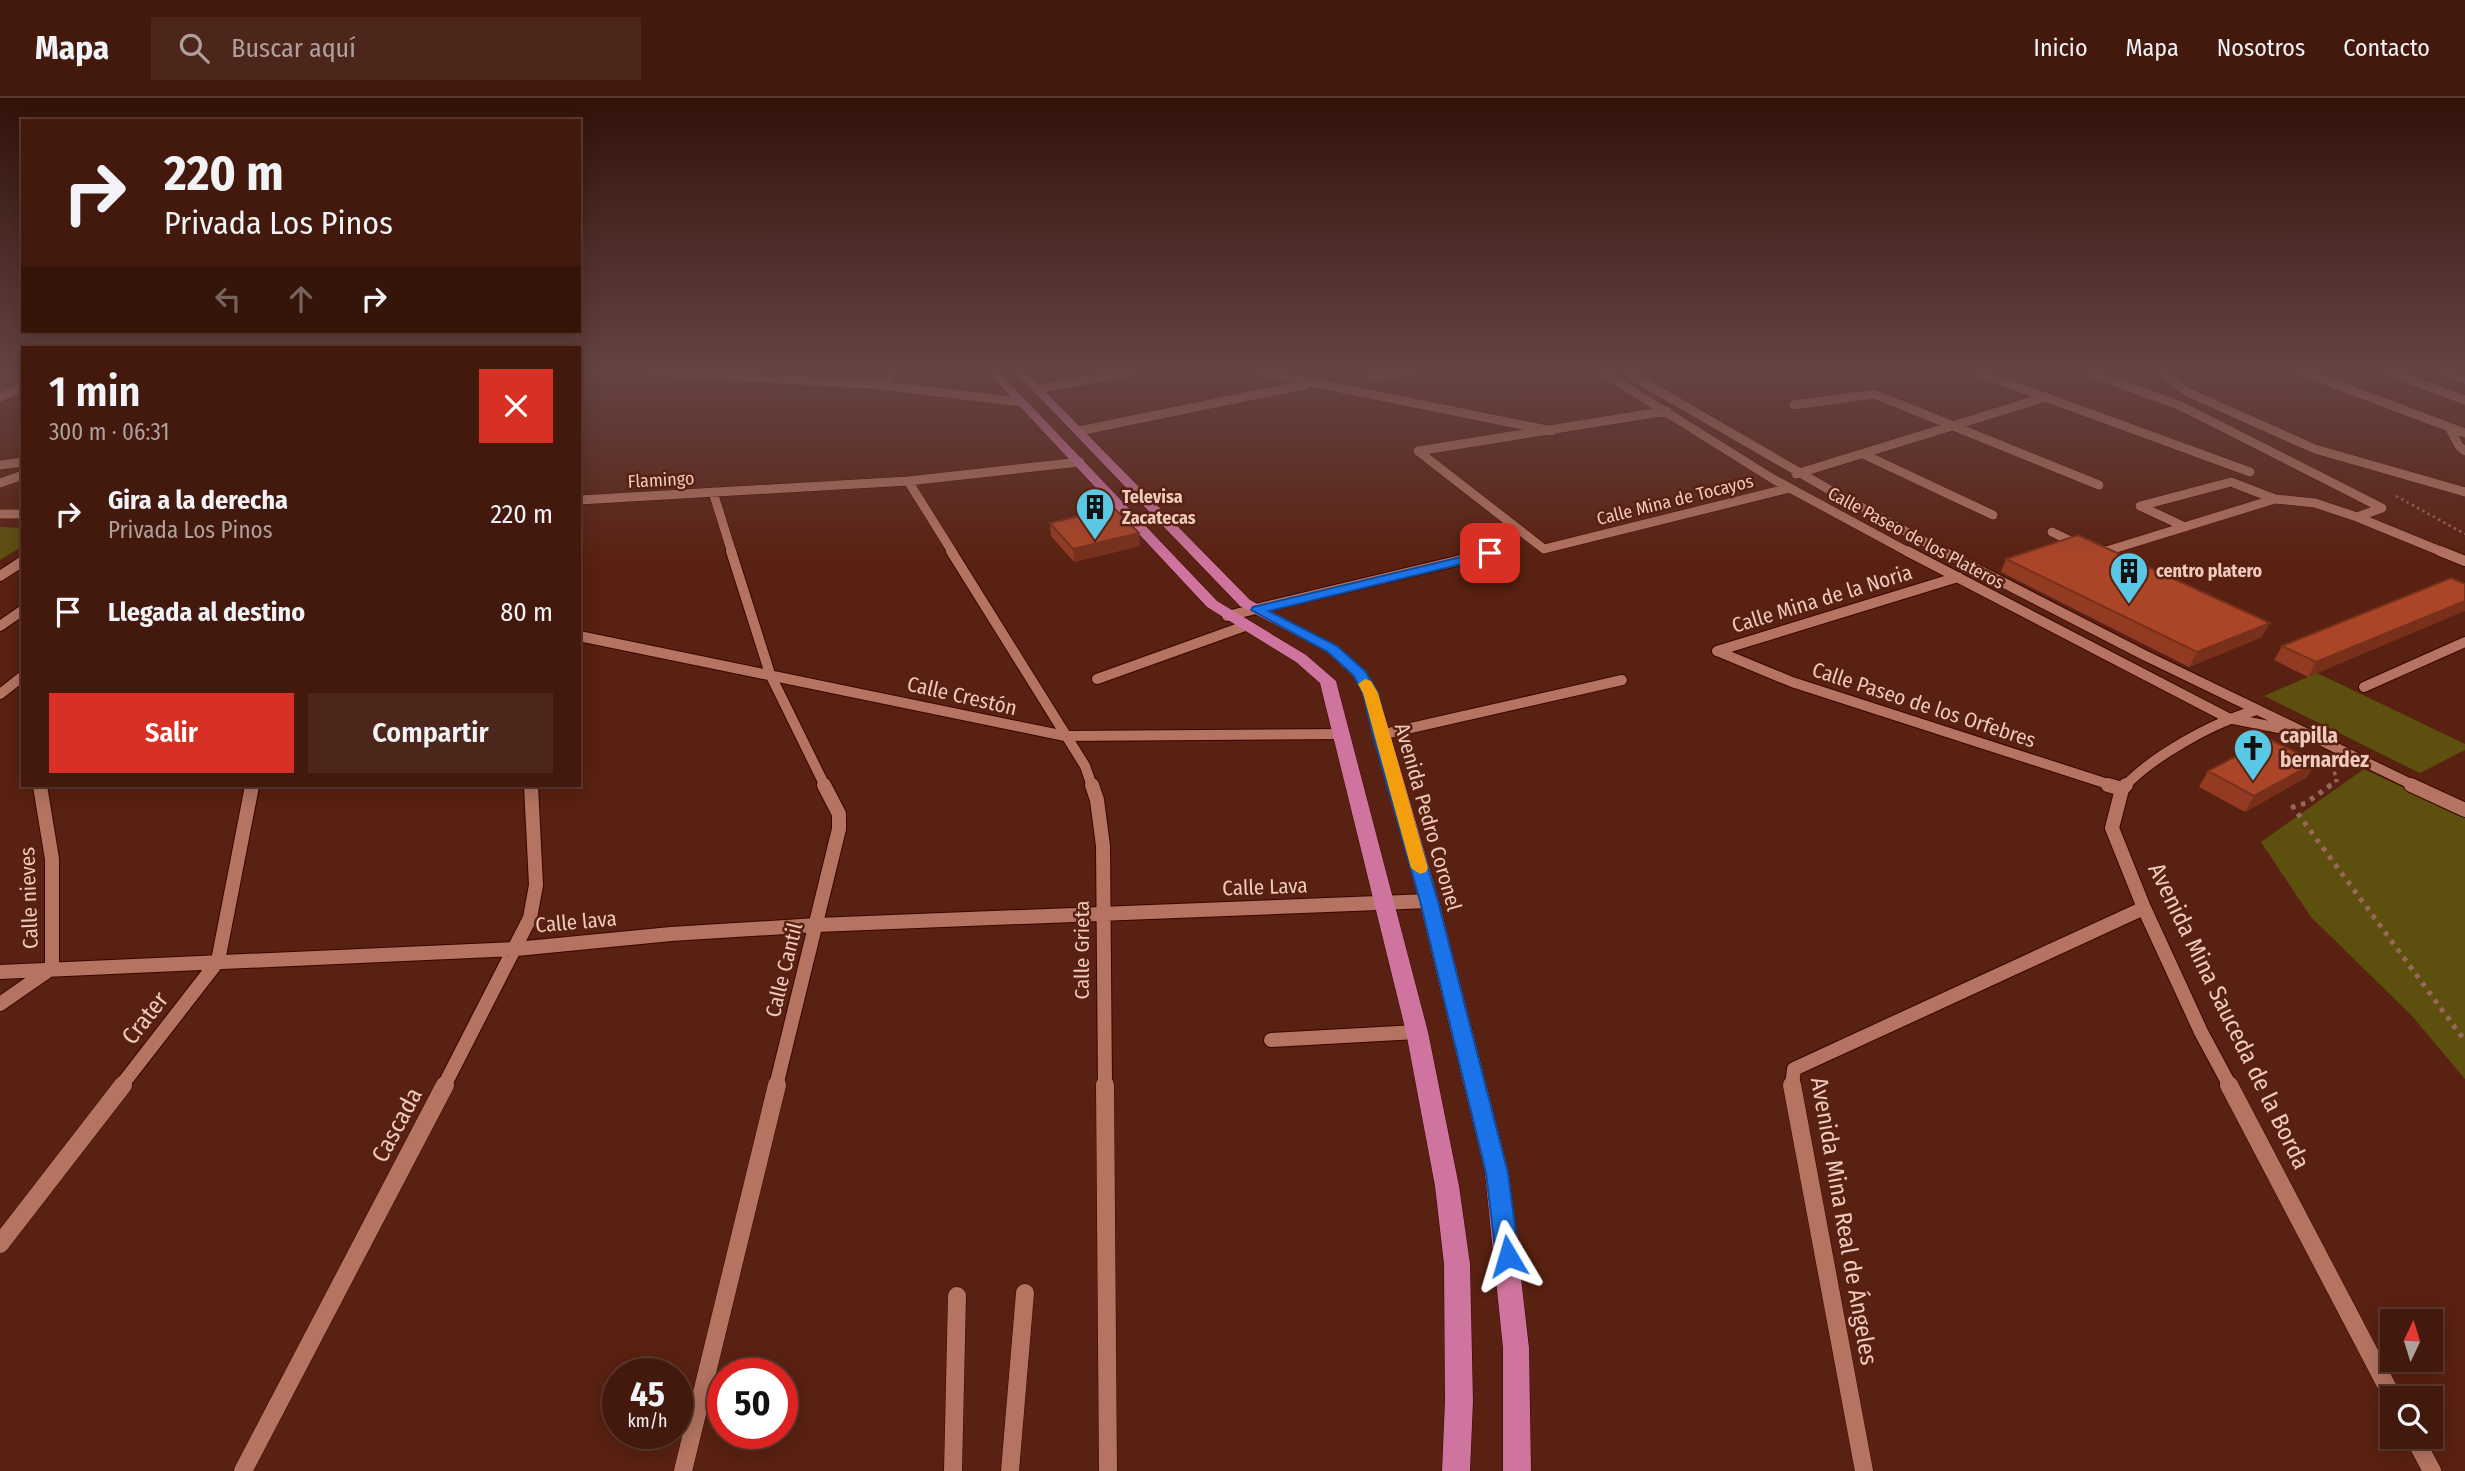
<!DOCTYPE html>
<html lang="es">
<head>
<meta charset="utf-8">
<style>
  :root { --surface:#43190d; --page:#4d261b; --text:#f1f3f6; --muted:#afa09d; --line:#5b382e; --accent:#d93025 }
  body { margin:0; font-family:"Fira Sans Condensed",sans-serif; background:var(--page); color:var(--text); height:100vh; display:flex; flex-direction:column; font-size:26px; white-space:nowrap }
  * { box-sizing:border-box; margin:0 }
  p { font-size:23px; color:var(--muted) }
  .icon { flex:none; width:38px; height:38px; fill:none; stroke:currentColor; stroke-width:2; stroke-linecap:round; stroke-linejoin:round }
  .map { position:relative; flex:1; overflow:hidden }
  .panel { position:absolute; left:21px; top:248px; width:560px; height:441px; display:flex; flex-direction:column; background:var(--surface); border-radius:0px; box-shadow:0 4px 18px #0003,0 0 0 2px var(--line) }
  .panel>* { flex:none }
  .top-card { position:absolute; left:21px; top:21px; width:560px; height:214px; border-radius:0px; box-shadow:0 4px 18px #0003,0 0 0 2px var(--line); background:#43190d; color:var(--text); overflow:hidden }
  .needle { width:46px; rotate:4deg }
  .buttons { position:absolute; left:2380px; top:1211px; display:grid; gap:14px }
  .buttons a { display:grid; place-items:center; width:63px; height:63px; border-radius:0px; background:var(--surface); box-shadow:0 4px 18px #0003,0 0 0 2px var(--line); font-size:35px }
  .speed { position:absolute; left:602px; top:1260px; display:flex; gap:14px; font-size:35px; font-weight:700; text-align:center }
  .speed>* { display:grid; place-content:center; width:91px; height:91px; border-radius:50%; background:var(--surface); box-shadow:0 4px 18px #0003,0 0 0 2px var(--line); line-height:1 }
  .speed small { font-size:18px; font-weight:400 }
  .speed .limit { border:10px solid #d22; background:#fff; color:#111 }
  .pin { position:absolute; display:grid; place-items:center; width:60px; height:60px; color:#fff; margin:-30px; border-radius:14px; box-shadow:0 4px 10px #0006 }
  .me { position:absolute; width:77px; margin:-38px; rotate:353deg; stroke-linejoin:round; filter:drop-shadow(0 0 5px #0008) }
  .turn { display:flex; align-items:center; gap:24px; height:147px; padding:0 28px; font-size:32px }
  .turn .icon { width:91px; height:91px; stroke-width:2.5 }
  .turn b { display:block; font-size:49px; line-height:60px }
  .lanes { display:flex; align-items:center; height:66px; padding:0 28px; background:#0003; justify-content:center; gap:35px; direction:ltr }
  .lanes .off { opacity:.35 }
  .round { display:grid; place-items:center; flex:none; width:74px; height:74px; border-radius:0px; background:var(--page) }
  .overview { display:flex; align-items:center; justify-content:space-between; height:119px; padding:0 28px }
  h1 { font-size:42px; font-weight:600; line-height:52px }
  .cta { display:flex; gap:14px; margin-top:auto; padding:14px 28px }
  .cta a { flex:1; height:80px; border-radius:0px; background:var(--accent); color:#fff; font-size:28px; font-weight:600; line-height:80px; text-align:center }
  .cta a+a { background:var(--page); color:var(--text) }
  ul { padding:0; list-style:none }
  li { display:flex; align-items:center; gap:21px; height:98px; padding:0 28px }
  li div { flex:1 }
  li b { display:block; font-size:26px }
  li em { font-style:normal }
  header { display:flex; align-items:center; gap:42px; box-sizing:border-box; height:98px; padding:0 35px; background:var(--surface); border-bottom:2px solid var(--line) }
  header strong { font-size:33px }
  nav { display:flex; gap:38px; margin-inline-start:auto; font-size:24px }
  .search { width:490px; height:63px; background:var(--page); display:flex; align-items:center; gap:18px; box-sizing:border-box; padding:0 24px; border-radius:0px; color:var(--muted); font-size:26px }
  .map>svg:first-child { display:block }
</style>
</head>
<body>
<header>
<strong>Mapa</strong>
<div class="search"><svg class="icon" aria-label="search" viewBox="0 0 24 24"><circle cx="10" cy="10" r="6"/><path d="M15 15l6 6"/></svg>Buscar aquí</div>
<nav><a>Inicio</a><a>Mapa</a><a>Nosotros</a><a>Contacto</a></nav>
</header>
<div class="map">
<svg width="2465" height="1373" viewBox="0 0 2465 1373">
  <rect width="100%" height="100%" fill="#592111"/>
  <!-- green -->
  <path fill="#5d500e" d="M0,429l23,1v18l-23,14z
    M2317,575l148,71v6l-45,23 -156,-77z
    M2364,671l101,47v263l-53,-63 -101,-99 -50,-75z"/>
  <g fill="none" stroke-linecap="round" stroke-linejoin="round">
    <!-- minor-far3 casing -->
    <g stroke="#3b0500" stroke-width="10">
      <path id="minor-far3" d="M630,272l250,15 140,17
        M1251,272l301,61
        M1599,272l174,109 137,74
        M1622,272l206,119 117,64
        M1971,272l279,102
        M2083,272l98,36 201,102 -25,9 88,36
        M2158,272l29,22 128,57 150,43
        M2298,272l167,63
        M2383,272l82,30
        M1372,279l49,-7
        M880,287l19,-15
        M1037,291l106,-19
        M0,299l23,-10
        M1794,307l80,-11 225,91
        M2450,331l9,17 6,5
        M1079,333l229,-47
        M1418,353l126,98 246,-61
        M1418,353l249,-40
        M1863,356l130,61
        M0,367l23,-3
        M1796,376l250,-77
        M908,383l45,72
        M0,385l23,-8
        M713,394l19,61
        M579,402l329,-19 172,-19
        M0,416h23
        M2185,429l-45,-21 91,-24 44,17 40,4 42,14
        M2052,434l27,13
        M2100,455l175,-54"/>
    </g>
    <!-- minor-far2 casing -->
    <g stroke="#3b0500" stroke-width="12">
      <path id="minor-far2" d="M731,453l39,123 55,112
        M951,453l134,215 7,20
        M1907,453l321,167 51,10
        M1942,453l202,104 271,131
        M2440,453l25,10
        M2096,456l10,-3
        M0,478l23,-15
        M1227,518l263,-63
        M0,528l23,-16
        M579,538l486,100 278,-2
        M1717,553l75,31 322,104
        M1717,553l241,-74
        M1097,581l148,-53
        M2364,589l101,-45
        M0,596l23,-18
        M1380,637l242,-55
        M2125,688c28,-30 89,-64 129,-75"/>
    </g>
    <!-- minor-far1 casing -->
    <g stroke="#3b0500" stroke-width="16">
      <path id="minor-far1" d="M1092,687l5,15 6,46 2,240
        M2108,687l14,4
        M2126,687l-4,4 -10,39 32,80 57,124 29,54
        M2411,687l54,25
        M40,688l12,73v109
        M0,874l516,-23 155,-15 146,-9 612,-24
        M0,906l52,-36
        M1271,942l146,-8
        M121,988l97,-125 34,-175
        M444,988l86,-168 6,-33 -5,-99
        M776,988l63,-257v-15l-15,-29
        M1792,988l2,-17 350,-161"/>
    </g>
    <!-- minor casing -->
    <g stroke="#3b0500" stroke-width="19">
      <path id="minor" d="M1105,987l3,386
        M1792,987l72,386
        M2229,987l164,313
        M0,1146l123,-159
        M2414,1339l18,34
        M243,1373l202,-386
        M683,1373l94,-386
        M953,1373l4,-175
        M1010,1373l15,-178"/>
    </g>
    <!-- major casing -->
    <g stroke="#3b0500" stroke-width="1">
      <path id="major" d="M986,272h11l220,231 89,54 30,26 92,351 31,154 11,78 3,137 -3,70h-28l3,-70 -1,-137 -9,-78 -29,-154 -86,-349 -24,-21 -89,-55z
        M1013,272h11l226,230 87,46 29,25 12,22 61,208 70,272 20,175 2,123h-28v-123l-18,-175 -66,-272 -57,-208 -9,-17 -26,-24 -87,-46z
        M2428,272h15l22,7v7z"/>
    </g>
    <!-- path-far2 -->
    <path stroke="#976759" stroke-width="2.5" stroke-dasharray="2.5 3.5" stroke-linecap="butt" d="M2396,398l69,38"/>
    <!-- path-far1 -->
    <path stroke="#976759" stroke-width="3.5" stroke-dasharray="3.5 4.5" stroke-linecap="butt" d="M2328,688l9,-6 -5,-15"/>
    <!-- path -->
    <path stroke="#976759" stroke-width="5" stroke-dasharray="4.5 6" stroke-linecap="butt" d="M2331,687l-25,18 -13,4 172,234"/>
    <!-- minor-far3 -->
    <use href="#minor-far3" stroke="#b47461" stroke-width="9"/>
    <!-- minor-far2 -->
    <use href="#minor-far2" stroke="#b47461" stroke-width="10"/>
    <!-- minor-far1 -->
    <use href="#minor-far1" stroke="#b47461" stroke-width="14"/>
    <!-- minor -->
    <use href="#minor" stroke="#b47461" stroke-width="18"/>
    <!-- major -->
    <use href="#major" fill="#ce749e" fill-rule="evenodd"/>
  </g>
  <!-- wall -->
  <path fill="#933b22" d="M1050,425l90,23 -66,16 -23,-26z
    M2006,461l256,78 -73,30 -188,-95z
    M2451,480l-143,99 -34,-17 8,-14z
    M2316,664l-9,15 -62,35 -46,-25 9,-16z"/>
  <!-- shaded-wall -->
  <path fill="#78301b" d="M17,272h6v12l-23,11v-15z
    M1139,435l1,13 -66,16 -1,-13z
    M2465,503v10l-157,66 8,-15z
    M2270,525l-8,14 -73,30 8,-15z
    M2316,664l-9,15 -62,35 9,-16z"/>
  <!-- building -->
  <path fill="#ab4527" stroke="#78301b" stroke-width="2" d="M0,272h17l-17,8z
    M1114,410l25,25 -66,16 -23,-26z
    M2078,437l192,88 -73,29 -191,-93z
    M2451,480l14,6v17l-149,61 -34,-16z
    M2269,641l47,23 -62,34 -46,-25z"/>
  <!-- sky -->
  <linearGradient id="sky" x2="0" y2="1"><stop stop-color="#311209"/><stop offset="0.59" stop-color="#644343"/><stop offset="1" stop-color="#644343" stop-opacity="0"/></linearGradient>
  <rect width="2465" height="464" fill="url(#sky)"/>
  <!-- route -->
  <path fill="#1a73e8" stroke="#114b97" stroke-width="2" d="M1490,452l6,3 -1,3 -226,55 68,35 28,25 13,22 10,42 50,166 70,272 11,83 -3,8 -8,3 -9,-3 -3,-8 -10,-83 -66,-272 -47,-166 -10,-42 -9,-17 -26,-24 -77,-42 2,-3z"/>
  <!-- slow -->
  <path fill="#f59e0b" d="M1365,581l6,2 7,12 50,175 -2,4 -6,2 -9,-6 -48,-175 -5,-9z"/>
  <!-- icons -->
  <defs>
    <g id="building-pin" transform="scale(2.0125)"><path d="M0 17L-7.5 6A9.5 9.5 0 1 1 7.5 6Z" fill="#59c8e4" stroke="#592111"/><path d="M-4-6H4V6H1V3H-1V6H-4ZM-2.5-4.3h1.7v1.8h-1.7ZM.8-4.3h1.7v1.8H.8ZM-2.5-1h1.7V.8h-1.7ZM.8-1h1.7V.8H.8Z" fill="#111"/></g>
    <g id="church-pin" transform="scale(2.0125)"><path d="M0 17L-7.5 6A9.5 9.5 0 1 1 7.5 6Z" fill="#59c8e4" stroke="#592111"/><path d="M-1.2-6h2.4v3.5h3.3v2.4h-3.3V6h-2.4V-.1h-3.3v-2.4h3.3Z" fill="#111"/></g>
  </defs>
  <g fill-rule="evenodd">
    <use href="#building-pin" x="1095" y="409"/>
    <use href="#building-pin" x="2129" y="473"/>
    <use href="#church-pin" x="2253" y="650"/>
  </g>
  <g text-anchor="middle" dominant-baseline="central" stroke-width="5" stroke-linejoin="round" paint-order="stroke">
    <!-- far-street labels -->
    <g font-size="18" fill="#eecabf" stroke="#592111">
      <text transform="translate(661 382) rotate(-3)">Flamingo</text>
      <text transform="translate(1675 402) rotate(-14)">Calle Mina de Tocayos</text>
      <text transform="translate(1916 440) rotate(28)">Calle Paseo de los Plateros</text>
    </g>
    <!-- far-poi labels -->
    <g font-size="18" font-weight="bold" fill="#eecabf" stroke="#592111" text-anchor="start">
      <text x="1122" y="399">Televisa<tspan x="1122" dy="21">Zacatecas</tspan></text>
      <text x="2156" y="473">centro platero</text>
    </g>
    <!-- street labels -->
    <g font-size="21" fill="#eecabf" stroke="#592111">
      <text transform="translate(1822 501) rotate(-17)">Calle Mina de la Noria</text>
      <text transform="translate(962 598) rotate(13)">Calle Crestón</text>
      <text transform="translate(1924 607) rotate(18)">Calle Paseo de los Orfebres</text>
      <text transform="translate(1428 719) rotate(74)">Avenida Pedro Coronel</text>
      <text transform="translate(1265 789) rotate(-2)">Calle Lava</text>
      <text transform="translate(29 800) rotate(-92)">Calle nieves</text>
      <text transform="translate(576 824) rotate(-5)">Calle lava</text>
      <text transform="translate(1082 852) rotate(-90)">Calle Grieta</text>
      <text transform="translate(784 872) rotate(-76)">Calle Cantil</text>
    </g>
    <!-- poi labels -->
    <g font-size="21" font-weight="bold" fill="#eecabf" stroke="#592111" text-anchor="start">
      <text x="2280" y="638">capilla<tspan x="2280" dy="24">bernardez</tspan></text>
    </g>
    <!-- near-street labels -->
    <g font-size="24" fill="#eecabf" stroke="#592111">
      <text transform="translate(2229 918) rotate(64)">Avenida Mina Sauceda de la Borda</text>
      <text transform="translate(145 920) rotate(-52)">Crater</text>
      <text transform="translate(397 1027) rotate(-62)">Cascada</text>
      <text transform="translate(1844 1123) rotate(80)">Avenida Mina Real de Ángeles</text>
    </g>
  </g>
</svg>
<div class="buttons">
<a><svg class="needle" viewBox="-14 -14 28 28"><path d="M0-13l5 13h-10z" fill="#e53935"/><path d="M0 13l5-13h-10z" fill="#afa09d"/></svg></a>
<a><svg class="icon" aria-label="search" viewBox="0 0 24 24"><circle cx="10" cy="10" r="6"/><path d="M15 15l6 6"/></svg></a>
</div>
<div class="speed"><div>45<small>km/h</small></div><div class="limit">50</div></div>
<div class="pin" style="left:1490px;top:455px;background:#d93025"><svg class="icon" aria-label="arrive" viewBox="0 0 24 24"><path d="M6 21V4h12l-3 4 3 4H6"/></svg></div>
<svg class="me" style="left:1508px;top:1158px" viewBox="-20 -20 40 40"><path d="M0-17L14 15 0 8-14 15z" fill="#1a73e8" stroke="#fff" stroke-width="4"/></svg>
<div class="top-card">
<div class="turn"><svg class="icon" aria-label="right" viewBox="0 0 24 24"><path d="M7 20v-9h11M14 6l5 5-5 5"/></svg><div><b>220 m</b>Privada Los Pinos</div></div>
<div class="lanes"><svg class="icon off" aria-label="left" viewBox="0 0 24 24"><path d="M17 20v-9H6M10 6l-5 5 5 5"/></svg><svg class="icon off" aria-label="ahead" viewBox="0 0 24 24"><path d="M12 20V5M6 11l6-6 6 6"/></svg><svg class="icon" aria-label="right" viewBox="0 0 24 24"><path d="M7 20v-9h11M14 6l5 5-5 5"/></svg></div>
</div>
<section class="panel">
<div class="overview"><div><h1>1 min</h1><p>300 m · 06:31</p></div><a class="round" style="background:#d93025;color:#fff"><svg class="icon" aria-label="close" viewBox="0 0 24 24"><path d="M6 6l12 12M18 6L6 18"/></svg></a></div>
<ul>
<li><svg class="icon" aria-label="right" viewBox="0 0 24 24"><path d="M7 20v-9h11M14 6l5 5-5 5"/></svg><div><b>Gira a la derecha</b><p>Privada Los Pinos</p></div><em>220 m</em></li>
<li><svg class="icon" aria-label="arrive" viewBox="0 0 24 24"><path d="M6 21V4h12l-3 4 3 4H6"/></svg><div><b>Llegada al destino</b></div><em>80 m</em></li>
</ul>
<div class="cta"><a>Salir</a><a>Compartir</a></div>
</section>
</div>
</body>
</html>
